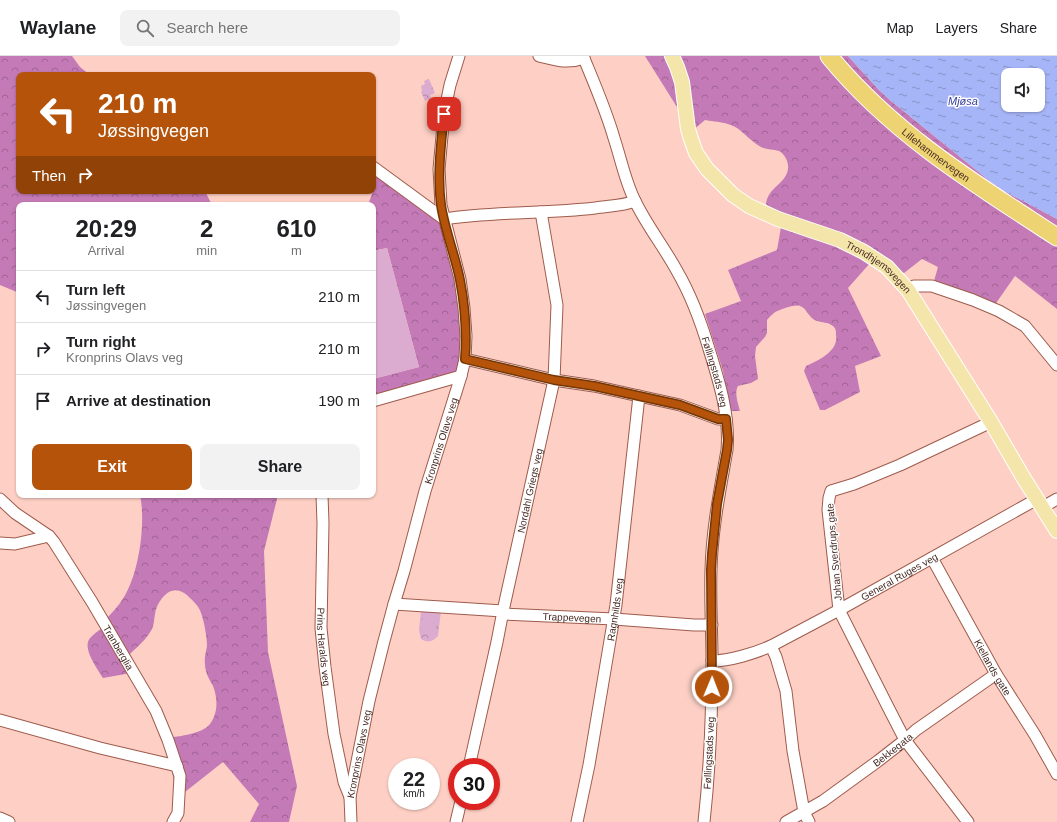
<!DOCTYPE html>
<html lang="en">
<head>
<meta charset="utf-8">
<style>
  :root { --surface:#fff; --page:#f2f2f2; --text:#202124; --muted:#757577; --line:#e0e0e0; --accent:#b45309 }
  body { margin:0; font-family:Helvetica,sans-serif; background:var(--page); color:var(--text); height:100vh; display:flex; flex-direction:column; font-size:15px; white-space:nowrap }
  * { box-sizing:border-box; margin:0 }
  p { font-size:13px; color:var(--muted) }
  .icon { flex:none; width:22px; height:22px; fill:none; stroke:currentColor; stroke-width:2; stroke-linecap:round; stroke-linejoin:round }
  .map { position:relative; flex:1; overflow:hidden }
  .details { position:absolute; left:16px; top:146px; width:360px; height:296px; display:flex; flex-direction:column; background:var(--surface); border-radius:8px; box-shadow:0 1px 3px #0004 }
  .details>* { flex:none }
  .top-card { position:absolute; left:16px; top:16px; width:360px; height:122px; border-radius:8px; box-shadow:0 1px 3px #0004; background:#b45309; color:#fff; overflow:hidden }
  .buttons { position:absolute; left:1001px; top:12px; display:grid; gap:8px }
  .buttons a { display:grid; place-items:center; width:44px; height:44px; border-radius:8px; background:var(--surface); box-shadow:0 1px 3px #0004; font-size:20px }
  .speed { position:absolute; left:388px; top:702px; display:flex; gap:8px; font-size:20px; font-weight:700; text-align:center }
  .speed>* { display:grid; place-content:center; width:52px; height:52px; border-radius:50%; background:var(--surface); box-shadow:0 1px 3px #0004; line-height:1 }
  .speed small { font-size:10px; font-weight:400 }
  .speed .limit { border:6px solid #d22; background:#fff; color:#111 }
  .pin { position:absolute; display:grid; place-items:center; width:34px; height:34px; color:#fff; margin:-17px; border-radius:8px; box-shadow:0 2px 6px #0006 }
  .me { position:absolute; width:44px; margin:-22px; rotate:1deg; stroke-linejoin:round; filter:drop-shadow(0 0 3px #0008) }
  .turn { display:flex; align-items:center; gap:14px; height:84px; padding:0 16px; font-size:18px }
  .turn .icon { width:52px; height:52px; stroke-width:2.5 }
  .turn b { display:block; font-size:28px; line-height:34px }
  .then { display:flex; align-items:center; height:38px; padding:0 16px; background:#0003; gap:8px; font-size:15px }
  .eta { display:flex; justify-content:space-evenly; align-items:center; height:68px; text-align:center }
  .eta b { font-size:24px; font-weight:700; line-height:28px }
  .primary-button { display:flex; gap:8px; margin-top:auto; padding:8px 16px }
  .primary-button a { flex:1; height:46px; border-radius:8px; background:var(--accent); color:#fff; font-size:16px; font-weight:700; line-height:46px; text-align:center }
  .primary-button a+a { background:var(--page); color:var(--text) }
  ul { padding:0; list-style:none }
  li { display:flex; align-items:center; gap:12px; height:52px; padding:0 16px; border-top:1px solid var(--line) }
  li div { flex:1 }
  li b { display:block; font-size:15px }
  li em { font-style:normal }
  header { display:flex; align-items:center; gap:24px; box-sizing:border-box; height:56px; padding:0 20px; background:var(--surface); border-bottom:1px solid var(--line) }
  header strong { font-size:19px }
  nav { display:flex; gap:22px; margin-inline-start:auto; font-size:14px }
  .search { width:280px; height:36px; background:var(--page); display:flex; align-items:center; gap:10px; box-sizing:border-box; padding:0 14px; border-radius:8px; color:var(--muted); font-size:15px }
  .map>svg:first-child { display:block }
</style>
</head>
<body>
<header>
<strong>Waylane</strong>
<div class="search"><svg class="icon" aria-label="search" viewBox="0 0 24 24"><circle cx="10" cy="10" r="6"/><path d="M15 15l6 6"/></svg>Search here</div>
<nav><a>Map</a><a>Layers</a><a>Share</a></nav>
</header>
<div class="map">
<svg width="1057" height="766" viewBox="0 0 1057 766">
  <defs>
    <pattern id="forest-crowns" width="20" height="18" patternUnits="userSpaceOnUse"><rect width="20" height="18" fill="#c47ab6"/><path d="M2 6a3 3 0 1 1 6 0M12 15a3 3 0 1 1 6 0" fill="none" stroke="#a16494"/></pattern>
    <pattern id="park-crowns" width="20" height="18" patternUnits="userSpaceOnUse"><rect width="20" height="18" fill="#dbabd0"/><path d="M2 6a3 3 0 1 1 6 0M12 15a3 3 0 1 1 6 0" fill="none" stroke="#b38ba8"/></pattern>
    <pattern id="water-ripples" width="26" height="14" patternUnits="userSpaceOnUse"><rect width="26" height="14" fill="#a6b5f7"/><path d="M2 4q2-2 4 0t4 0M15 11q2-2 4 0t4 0" fill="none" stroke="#8993c8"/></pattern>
  </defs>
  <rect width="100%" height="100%" fill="#fed0c5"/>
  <!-- forest -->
  <path fill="url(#forest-crowns)" d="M0,0h72l8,11 10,8h-71v116h186l7,14h-193v88l-19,-8z
    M645,0h203l31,34 12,11 100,81 13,9 53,28v90l-42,-33 -21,30 -62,-18 6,-21 -16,-8 -18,14 -33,-11 -23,26 33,68 -26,10 5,26 -35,18h-5l-16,-39 2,-5c12,-5 33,-15 30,-31 0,-4 0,-6 -3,-9 -6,-5 -15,-3 -20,-7 -5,-4 -7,-11 -13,-13 -5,-2 -22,4 -26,7 -3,2 -5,5 -7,7v13l-2,4 -9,10 -1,9 3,23 -7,4 -13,3c-4,7 0,17 2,25h-10l-7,-40 -18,-57 36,-13 -13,-31 49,-20 5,-29 -16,-17c2,-17 20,-20 22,-35 1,-6 -3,-15 -9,-18 -6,-2 -12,-1 -18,-4 -9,-5 -16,-13 -24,-19 -10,-6 -21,-6 -32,-8l-13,11z
    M375,118l63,39 22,76 7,67 -19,25 -75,23v-25l46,-12 -32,-119 -14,3v-46h-5l5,-14z
    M140,439h138l-14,56 4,101 29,134 -8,36h-39l9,-18 -36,-42 -38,30 -9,-1 -6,-29 -3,-24c13,-2 35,-4 43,-14 8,-11 8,-25 3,-38 -4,-7 -8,-14 -8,-22 -1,-6 1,-12 2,-18 0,-9 -3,-25 -6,-33 -2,-7 -8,-12 -13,-17 -5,-5 -12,-8 -19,-4 -7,4 -13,14 -14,22 -1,5 -1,11 -3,15 -5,10 -14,17 -22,25l1,19 -28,5c-5,-8 -18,-26 -15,-36 1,-5 9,-10 14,-14v-5c8,-8 16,-16 22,-26 15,-24 22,-74 16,-102z"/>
  <!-- park -->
  <path fill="url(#park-crowns)" d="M429,23l6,14 -5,2 1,3 -6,3 -4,-9 1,-1 -1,-5 4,-2 -1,-3z
    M421,554l20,1 -3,25c-5,6 -11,7 -17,3l-2,-9z"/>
  <!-- pitch -->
  <path fill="#dbabd0" d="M387,192l32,119 -46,12v-128z
    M423,556l15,1 -3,21 -14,-2z"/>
  <!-- water -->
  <path fill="url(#water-ripples)" fill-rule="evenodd" d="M848,0h209v163l-53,-28 -13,-9 -100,-81 -12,-11zM1008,19h30v30h-30z"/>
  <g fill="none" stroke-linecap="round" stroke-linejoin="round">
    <!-- minor casing -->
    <g stroke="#9e5b4c" stroke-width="13">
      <g id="minor">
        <path d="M539,0c16,4 28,8 45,2"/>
        <path id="s1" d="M583,0c11,27 23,54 31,82 7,21 11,43 21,63 12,25 29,46 42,70 14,24 24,51 32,78 10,32 21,67 18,101 -7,40 -15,79 -16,120 -1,30 1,61 1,91 0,54 -2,107 -8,161"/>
        <path d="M373,111l71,52"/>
        <path d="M444,163c50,-8 101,-5 151,-11 13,-2 28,-2 40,-7"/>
        <path d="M908,234l6,-4h18l41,14 26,11 26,15 32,39"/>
        <path d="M465,303l89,21 40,6 45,10 41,9 38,14h8"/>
        <path d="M373,345l88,-25"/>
        <path id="s2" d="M322,439l1,28 -2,105 4,39 9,67 10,48 6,15"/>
        <path id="s3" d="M0,443l15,14 34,23 5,6 38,60 64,109 12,29 12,36 -2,37 -5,9"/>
        <path d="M1043,451l14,-8"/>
        <path d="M0,487l15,1 34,-8"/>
        <path id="s4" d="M932,502l64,116 39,61 22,39"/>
        <path d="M394,548l109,7"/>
        <path id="s5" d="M503,558l111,5 80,6h18"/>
        <path d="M771,590l5,11 10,34 7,60 11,61 5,10"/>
        <path id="s6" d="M712,605c18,0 43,-8 59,-15l68,-36 198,-111"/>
        <path d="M0,664l100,28 77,18"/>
        <path id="s7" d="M469,711l28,-125 6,-31 51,-231 3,-75 -16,-93"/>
        <path d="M0,762l9,4"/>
        <path id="s8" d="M351,766l-1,-25 19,-96 15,-60 10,-37 10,-33 21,-80 36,-115 4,-17 1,-23 -2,-28 -4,-29 -19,-74 -2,-36 5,-55 6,-29 9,-29"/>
        <path d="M456,766l5,-21"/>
        <path id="s9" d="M577,766l12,-57 27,-160 23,-209"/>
        <path id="s10" d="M786,766l37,-21 55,-40 27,-21 11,-10 80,-56"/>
        <path d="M968,766l-63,-82 -17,-33 -49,-97 -11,-100 1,-12 2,-7 23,-7 46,-19 91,-43"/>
      </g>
    </g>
    <!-- major casing -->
    <g stroke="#fff" stroke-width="16">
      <g id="major">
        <path id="s11" d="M672,0l5,11 5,15 6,47 3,10 5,14 11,16 26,26 16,11 29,13 62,21 24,12 23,15 21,23 83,132 32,55 34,54"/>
      </g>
    </g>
    <!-- highway casing -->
    <g stroke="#fff" stroke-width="19">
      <g id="highway">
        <path id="s12" d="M829,0c63,77 146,128 228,181"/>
      </g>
    </g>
    <!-- minor -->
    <use href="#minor" stroke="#fff" stroke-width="11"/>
    <!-- major -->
    <use href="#major" stroke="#f4e5aa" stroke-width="14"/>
    <!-- highway -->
    <use href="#highway" stroke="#edd371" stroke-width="17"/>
  </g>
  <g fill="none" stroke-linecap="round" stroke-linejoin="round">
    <!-- route casing -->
    <g stroke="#753606" stroke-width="10">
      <path id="route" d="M444,58c-3,30 -7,61 -3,91 4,26 14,50 19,75 5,26 7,52 5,79l89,21 40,6 45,10 41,9 38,14h8l2,21 -1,10 -10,54 -5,50 -1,16 1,117"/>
    </g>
    <!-- route -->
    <use href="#route" stroke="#b45309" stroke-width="7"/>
  </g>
  <g text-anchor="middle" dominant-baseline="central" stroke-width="3" stroke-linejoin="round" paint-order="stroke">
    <!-- street labels -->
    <g font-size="10" fill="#472a23" stroke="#fdfdfd">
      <text stroke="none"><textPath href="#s12" startOffset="146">Lillehammervegen</textPath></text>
      <text stroke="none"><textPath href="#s11" startOffset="321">Trondhjemsvegen</textPath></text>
      <text stroke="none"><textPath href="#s1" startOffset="344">Føllingstads veg</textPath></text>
      <text stroke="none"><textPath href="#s8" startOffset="393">Kronprins Olavs veg</textPath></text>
      <text stroke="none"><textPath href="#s7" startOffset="283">Nordahl Griegs veg</textPath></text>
      <text transform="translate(834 496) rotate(-95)">Johan Sverdrups gate</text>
      <text stroke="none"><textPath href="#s6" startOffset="207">General Ruges veg</textPath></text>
      <text stroke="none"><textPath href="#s9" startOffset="216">Ragnhilds veg</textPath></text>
      <text stroke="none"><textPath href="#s5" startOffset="69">Trappevegen</textPath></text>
      <text stroke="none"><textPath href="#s2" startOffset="152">Prins Haralds veg</textPath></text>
      <text stroke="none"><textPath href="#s3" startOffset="193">Tranberglia</textPath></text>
      <text stroke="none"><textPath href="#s4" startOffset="125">Kiellands gate</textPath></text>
      <text stroke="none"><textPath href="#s10" startOffset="129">Bekkegata</textPath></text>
      <text transform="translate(709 697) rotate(-87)">Føllingstads veg</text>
      <text stroke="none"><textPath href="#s8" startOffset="69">Kronprins Olavs veg</textPath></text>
    </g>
    <!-- water labels -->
    <g font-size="11" font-style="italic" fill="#38419e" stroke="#fdfdfd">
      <text x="963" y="45">Mjøsa</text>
    </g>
  </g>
</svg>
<div class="buttons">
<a><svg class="icon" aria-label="sound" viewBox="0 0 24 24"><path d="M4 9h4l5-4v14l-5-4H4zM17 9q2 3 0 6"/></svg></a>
</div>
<div class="speed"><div>22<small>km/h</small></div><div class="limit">30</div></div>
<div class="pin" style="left:444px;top:58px;background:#d93025"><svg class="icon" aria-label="arrive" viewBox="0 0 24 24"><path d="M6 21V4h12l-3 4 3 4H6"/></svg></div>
<svg class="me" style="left:712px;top:631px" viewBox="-20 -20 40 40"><circle r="17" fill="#b45309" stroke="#fff" stroke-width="3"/><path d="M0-11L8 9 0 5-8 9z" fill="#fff"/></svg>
<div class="top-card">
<div class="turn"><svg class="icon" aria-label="left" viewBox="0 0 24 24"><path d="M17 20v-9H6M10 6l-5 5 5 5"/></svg><div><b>210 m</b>Jøssingvegen</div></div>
<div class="then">Then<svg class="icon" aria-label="right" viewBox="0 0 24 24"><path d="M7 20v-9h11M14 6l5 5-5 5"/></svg></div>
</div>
<section class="details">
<div class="eta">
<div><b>20:29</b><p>Arrival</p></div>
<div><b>2</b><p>min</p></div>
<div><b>610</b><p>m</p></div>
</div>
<ul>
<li><svg class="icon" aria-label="left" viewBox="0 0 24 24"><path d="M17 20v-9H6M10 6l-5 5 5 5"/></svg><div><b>Turn left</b><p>Jøssingvegen</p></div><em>210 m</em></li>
<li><svg class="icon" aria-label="right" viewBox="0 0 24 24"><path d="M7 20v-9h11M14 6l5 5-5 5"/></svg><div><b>Turn right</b><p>Kronprins Olavs veg</p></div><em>210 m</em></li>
<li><svg class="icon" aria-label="arrive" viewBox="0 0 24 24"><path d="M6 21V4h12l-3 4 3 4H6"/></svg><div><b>Arrive at destination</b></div><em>190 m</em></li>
</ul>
<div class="primary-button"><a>Exit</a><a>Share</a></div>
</section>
</div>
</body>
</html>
